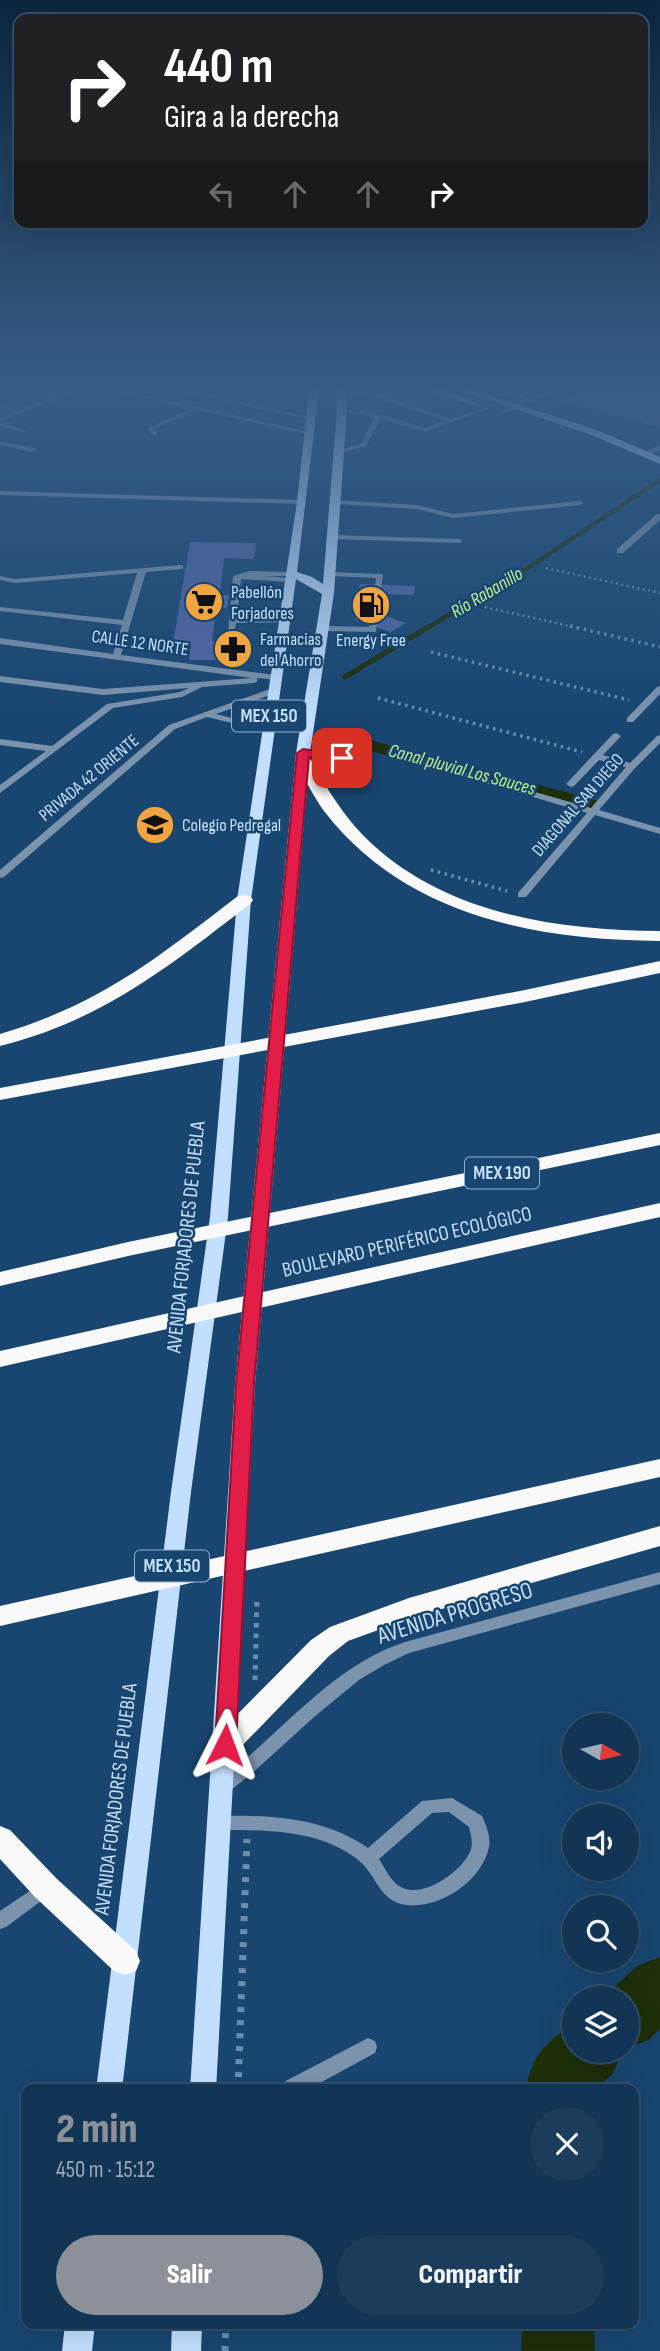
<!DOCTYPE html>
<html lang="es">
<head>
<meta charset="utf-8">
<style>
  :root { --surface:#123455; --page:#1b3c5b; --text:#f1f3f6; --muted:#9caab9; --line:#314f6c; --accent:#8c9099 }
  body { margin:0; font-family:"Sofia Sans Condensed",sans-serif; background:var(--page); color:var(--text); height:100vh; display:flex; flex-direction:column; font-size:26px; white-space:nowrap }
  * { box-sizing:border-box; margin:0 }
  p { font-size:23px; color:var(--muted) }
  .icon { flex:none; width:38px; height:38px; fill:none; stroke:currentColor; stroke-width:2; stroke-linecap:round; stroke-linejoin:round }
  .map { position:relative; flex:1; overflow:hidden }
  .sheet { position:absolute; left:21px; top:2084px; width:618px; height:245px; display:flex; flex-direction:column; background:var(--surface); border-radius:14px; box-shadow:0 7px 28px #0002,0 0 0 2px var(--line) }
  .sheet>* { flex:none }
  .hud { position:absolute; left:14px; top:14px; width:634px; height:214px; border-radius:14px; box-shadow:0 7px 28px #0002,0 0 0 2px var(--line); background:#202124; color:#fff; overflow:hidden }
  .needle { width:46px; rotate:98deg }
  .controls { position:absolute; left:562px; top:1713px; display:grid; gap:14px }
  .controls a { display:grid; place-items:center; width:77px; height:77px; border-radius:50%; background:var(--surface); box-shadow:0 7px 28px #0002,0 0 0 2px var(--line); font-size:35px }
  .pin { position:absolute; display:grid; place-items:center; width:60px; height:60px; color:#fff; margin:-30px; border-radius:14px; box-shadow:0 4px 10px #0006 }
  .me { position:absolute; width:77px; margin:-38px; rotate:3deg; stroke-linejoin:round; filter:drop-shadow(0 0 5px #0008) }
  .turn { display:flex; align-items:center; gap:24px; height:147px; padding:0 35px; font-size:32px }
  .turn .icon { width:91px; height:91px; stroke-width:2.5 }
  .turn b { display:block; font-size:49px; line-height:60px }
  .lanes { display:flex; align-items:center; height:66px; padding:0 35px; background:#0003; justify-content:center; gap:35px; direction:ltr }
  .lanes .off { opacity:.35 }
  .round { display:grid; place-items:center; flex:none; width:74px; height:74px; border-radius:37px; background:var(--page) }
  .head { display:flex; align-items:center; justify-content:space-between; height:119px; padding:0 35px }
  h1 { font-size:42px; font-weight:800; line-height:52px; color:var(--accent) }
  .action { display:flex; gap:14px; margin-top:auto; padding:14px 35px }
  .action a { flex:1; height:80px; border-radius:42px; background:var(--accent); color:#fff; font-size:28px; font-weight:800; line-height:80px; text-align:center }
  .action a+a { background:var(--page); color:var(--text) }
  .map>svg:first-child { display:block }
</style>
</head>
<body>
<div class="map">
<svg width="660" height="2351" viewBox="0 0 660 2351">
  <rect width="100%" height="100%" fill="#184671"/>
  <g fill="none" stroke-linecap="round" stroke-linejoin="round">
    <!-- stream-far1 -->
    <path stroke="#1e2f0a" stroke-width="4.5" d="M427,628l99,-59 134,-89"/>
    <!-- stream -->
    <path stroke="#1e2f0a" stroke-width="5" d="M345,677l85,-51"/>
    <!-- canal -->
    <path fill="#1e2f0a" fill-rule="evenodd" d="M336,731l260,69 3,4 -10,6 -259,-70 -3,-4 3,-4z"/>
    <!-- river -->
    <path fill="#1e2f0a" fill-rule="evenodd" d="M660,1957v72l-11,11 -23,8v-50h-24l35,-32z
      M574,2026v25h49l-10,22 -17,17h-69c1,-28 21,-54 47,-64z
      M522,2324h72l1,27h-74z"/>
  </g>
  <!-- building -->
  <path fill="#5466a7" d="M587,390h73v37l-97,-26z
    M190,542l66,1 -2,16 -30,-1 -4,37h9l-2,13h-11l-4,33h28l-2,19h-49l2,-16 -18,-1z
    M360,584l55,2 -1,9 -29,-1 -2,21 23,8 -15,9 -36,-12z"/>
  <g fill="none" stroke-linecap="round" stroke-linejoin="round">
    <!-- path-far3 -->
    <path stroke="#698db0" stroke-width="2.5" stroke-dasharray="2 3.5" stroke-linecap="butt" d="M546,568l114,25
      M485,607l93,21"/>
    <!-- path-far2 -->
    <path stroke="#698db0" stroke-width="3.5" stroke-dasharray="2.5 4.5" stroke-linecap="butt" d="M570,626l90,21
      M431,652l198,48
      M378,698l204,54
      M431,870l76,21"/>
    <!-- path-far1 -->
    <path stroke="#698db0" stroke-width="5" stroke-dasharray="4.5 6" stroke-linecap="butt" d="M255,1680l2,-83"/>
    <!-- path -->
    <path stroke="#698db0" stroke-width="7" stroke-dasharray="5 8" stroke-linecap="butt" d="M238,2090l9,-251
      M225,2351l1,-27"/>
    <!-- minor -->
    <path fill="#7c93ad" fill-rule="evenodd" d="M68,390h9l-77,32 26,9v2l-26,-7v-8l14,-6 -14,-3v-4l21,4z
      M109,390h13l192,43 -3,2 -114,-25 -42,19 2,5 -3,2 -6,-6 2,-3 40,-18z
      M173,390h14l128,28 -3,2z
      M351,390l27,4 4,-4h7l-5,5 67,24 35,-12 5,1 -66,24 -44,-13 -15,27 -27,8h-3v-4l25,-6 14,-27 -35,-6v-2l39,5 46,14 19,-7 -66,-23 -40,-7z
      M497,390h10l24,8 19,-8h9l-57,24 -2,-1v-2l25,-11z
      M0,441l34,7 1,2 -4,2 -31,-7z
      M660,445v5l-14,7 -7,-2z
      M0,491l302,9 4,2 -4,2 -302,-9z
      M333,500l84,5 36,9 127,-13 4,2 -4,2 -127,13 -36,-9 -81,-5 -4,-2z
      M657,514h3v6l-37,33h-6v-4z
      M331,535l128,4 4,2 -4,2 -125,-4 -4,-2z
      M180,565h3v4l-37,3 -25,83 154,20 3,1v4l-21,-2v4l-3,1 -52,4 -20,10 -69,11 -113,85v-8l46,-34 -46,-6v-6l52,7 55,-42 73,-12 9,-4 -86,7 -103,-13v-6l103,13 149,-11 -252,-34v-6l113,16 9,-29 -122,-14v-4l123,13 14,-47 -122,10 -15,-3v-4l15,3z
      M250,571l40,1 4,2 -4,2h-25l27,2v4h-3l-48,-3 -4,39h48l4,2 -4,2 -49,1 -2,11h-6l5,-58z
      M327,572l56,2 -7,58 -56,-1 -1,-2 4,-3 46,1 7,-49 -46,-2 -4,-2z
      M660,686v8l-27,28h-6v-4l30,-31z
      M273,688l4,3 -1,2 -60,21 54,14v4l-63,-15 -32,12 -171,148 -4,1v-8l169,-145z
      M616,733l5,3 -18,19 27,8 27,-27 3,-1v8l-25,25 -36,42 61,18v6l-65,-19 -69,82h-8v-4l69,-80 -172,-51 5,-3 3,1 168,48 35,-41 -27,-7 -25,26 -3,1 -5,-3 47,-50z
      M303,750l64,9 5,3 -5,3 -67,-10 -2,-2z
      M660,1572v12l-251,69 -25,12 -25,15 -45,37 -64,58 -23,18 -6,2 -6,-2 -2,-5c6,-13 25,-23 36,-32 48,-42 94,-94 156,-114z
      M452,1798l30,18c4,9 9,21 7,31 -7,34 -49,62 -83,58 -28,-4 -29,-31 -49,-46 -40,-30 -92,-29 -140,-29l-6,-2 -2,-5 2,-5 6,-2c53,-1 106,1 151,32l54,-47zM449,1812l20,15c2,8 4,15 2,22 -7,22 -50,52 -72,37 -9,-6 -14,-18 -20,-27l53,-46z
      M46,1880l6,3 3,5 -3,5 -46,34 -6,2v-18z
      M368,2038l7,3 2,6 -2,6 -68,37h-29l2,-6z"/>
    <!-- major -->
    <path fill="#c2dfff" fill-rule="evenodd" d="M309,390h10l-22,182 15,5 11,7 14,-174 -1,-20h10l1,20 -13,183 -24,160 -55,631 -39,706h-26l45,-706 61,-631 26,-159 -26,-15 -45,321 -23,317 -37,275 -69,598h-26l75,-598 39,-275 27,-317 60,-398z
      M429,390h15l35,13 -8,2z
      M458,390h15l124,40 63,27v7l-71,-30z
      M65,2324h30l-3,27h-30z
      M172,2324h30l-1,27h-30z"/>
    <!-- highway -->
    <path fill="#f9f9f9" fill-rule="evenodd" d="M303,755c9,2 12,12 16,20 15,24 30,48 52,68 78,72 187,87 289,88v10c-125,-1 -255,-25 -336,-130 -11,-15 -20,-34 -29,-51z
      M244,895l6,1 3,4 -3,4c-82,63 -147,116 -250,142v-12c101,-30 157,-76 238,-138z
      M660,961v12l-135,29 -525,98v-12l525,-98z
      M660,1133v12l-532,111 -128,30v-14l128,-30z
      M660,1203v14l-660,150v-16z
      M660,1459v18l-660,149v-20z
      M660,1526v20l-246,71 -66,24 -19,15 -94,97 -10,4 -10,-4 -4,-8 4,-8 96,-97 19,-13 79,-29z
      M0,1826l10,4 47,49 79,72 4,10 -4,10 -11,4 -11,-4 -79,-74 -35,-38z"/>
  </g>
  <!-- sky -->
  <linearGradient id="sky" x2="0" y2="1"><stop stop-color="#0d263e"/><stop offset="0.54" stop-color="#375d86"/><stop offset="1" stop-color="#375d86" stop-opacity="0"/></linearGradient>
  <rect width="660" height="719" fill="url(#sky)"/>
  <!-- route -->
  <path fill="#e11d48" stroke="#92132f" stroke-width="2" d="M303,749l39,6 6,3 -6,4 -33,-5 -55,627 -18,361 -3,7 -8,2 -7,-2 -3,-7 21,-361 61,-631z"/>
  <!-- icons -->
  <defs>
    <g id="supermarket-disc" transform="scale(2.0125)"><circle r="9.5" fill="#f1a540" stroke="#184671"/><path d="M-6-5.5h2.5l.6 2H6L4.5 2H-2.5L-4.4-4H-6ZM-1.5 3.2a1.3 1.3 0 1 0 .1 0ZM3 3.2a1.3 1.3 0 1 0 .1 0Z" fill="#111"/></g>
    <g id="fuel-disc" transform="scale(2.0125)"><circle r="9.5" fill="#f1a540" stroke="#184671"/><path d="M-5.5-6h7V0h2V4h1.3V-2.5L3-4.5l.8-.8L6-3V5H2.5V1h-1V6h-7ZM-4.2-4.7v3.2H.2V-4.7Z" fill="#111"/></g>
    <g id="pharmacy-disc" transform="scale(2.0125)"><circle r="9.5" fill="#f1a540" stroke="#184671"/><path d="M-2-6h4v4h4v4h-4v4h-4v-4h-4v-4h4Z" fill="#111"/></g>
    <g id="school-disc" transform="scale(2.0125)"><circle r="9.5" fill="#f1a540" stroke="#184671"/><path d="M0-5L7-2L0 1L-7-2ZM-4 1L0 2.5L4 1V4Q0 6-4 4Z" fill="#111"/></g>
  </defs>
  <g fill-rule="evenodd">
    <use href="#supermarket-disc" x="204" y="602"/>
    <use href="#fuel-disc" x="371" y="605"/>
    <use href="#pharmacy-disc" x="233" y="649"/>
    <use href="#school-disc" x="155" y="825"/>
  </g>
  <g text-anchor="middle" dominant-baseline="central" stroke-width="5" stroke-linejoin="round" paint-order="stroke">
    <!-- far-poi labels -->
    <g font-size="18" fill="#c7dff9" stroke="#184671" text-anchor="start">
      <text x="231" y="592">Pabellón<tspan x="231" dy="21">Forjadores</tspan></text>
      <text x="260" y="639">Farmacias<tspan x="260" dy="21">del Ahorro</tspan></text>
      <text x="371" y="640" text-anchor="middle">Energy Free</text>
      <text x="182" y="825">Colegio Pedregal</text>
    </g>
    <!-- far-street labels -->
    <g font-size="18" fill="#c7dff9" stroke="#184671">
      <text transform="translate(140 643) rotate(8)">CALLE 12 NORTE</text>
      <text transform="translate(89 778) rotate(-40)">PRIVADA 42 ORIENTE</text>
      <text transform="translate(578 805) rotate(-49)">DIAGONAL SAN DIEGO</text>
    </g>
    <!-- far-water labels -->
    <g font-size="19" font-style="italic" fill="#bded8d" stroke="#184671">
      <text transform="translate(487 593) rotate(-31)">Río Rabanillo</text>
      <text transform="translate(462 770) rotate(15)">Canal pluvial Los Sauces</text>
    </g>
    <!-- shield labels -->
    <g fill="#184671" stroke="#92b1d0" stroke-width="2">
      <rect x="232" y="700.5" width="74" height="31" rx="5"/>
      <rect x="465" y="1157.5" width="74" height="31" rx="5"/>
      <rect x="135" y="1550.5" width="74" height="31" rx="5"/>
    </g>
    <g font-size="19" font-weight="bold" fill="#c7dff9">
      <text x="269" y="716">MEX 150</text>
      <text x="502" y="1173">MEX 190</text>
      <text x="172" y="1566">MEX 150</text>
    </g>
    <!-- street labels -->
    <g font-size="21" fill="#c7dff9" stroke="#184671">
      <text transform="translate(186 1237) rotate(-84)">AVENIDA FORJADORES DE PUEBLA</text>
      <text transform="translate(407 1242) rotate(-13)">BOULEVARD PERIFÉRICO ECOLÓGICO</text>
      <text transform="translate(116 1799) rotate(-83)">AVENIDA FORJADORES DE PUEBLA</text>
    </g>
    <!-- near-street labels -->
    <g font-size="24" fill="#c7dff9" stroke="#184671">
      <text transform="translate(455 1613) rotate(-17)">AVENIDA PROGRESO</text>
    </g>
  </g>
</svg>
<div class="controls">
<a><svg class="needle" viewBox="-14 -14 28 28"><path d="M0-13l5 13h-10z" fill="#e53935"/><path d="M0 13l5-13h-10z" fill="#9caab9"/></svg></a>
<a><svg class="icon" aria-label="sound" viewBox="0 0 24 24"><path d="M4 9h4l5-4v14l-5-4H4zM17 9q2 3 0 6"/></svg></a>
<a><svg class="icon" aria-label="search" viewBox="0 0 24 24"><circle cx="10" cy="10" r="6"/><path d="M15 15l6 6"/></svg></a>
<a><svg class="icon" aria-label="layers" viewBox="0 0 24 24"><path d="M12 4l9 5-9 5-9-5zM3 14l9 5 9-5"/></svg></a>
</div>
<div class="pin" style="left:342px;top:758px;background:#d93025"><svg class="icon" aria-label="arrive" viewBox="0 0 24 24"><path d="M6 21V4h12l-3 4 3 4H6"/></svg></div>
<svg class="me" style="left:225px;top:1745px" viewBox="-20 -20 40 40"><path d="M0-17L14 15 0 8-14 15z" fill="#e11d48" stroke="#fff" stroke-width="4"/></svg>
<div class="hud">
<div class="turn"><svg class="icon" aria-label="right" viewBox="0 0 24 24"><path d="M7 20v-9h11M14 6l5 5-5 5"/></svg><div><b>440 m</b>Gira a la derecha</div></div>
<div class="lanes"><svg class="icon off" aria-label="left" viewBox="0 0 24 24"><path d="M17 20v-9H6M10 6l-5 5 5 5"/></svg><svg class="icon off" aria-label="ahead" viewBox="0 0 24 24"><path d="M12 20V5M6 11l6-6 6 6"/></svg><svg class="icon off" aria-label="ahead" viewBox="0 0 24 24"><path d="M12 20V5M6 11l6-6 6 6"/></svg><svg class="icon" aria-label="right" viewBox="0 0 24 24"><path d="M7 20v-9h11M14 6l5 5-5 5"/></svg></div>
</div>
<section class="sheet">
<div class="head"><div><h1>2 min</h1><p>450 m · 15:12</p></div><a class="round"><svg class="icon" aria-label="close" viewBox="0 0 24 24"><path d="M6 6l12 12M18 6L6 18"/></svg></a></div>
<div class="action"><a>Salir</a><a>Compartir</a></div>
</section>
</div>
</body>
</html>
